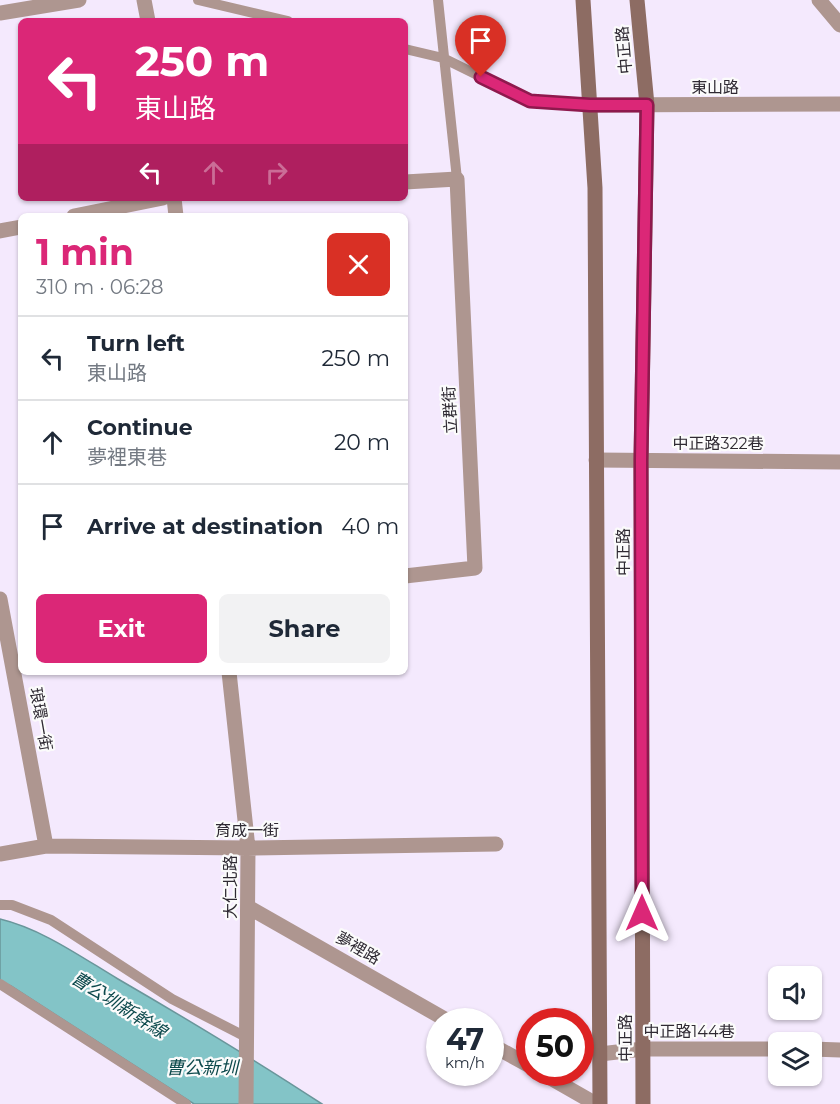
<!DOCTYPE html>
<html lang="en">
<head>
<meta charset="utf-8">
<style>
  :root { --surface:#fff; --page:#f2f2f3; --text:#1f2937; --muted:#747a83; --line:#e0e1e3; --accent:#db2777 }
  body { margin:0; font-family:Montserrat,"Noto Sans TC",sans-serif; background:var(--page); color:var(--text); height:100vh; display:flex; flex-direction:column; font-size:22px; white-space:nowrap }
  * { box-sizing:border-box; margin:0 }
  p { font-size:20px; color:var(--muted) }
  .icon { flex:none; width:33px; height:33px; fill:none; stroke:currentColor; stroke-width:2; stroke-linecap:round; stroke-linejoin:round }
  .map { position:relative; flex:1; overflow:hidden }
  .details { position:absolute; left:18px; top:213px; width:390px; height:462px; display:flex; flex-direction:column; background:var(--surface); border-radius:9px; box-shadow:0 2px 4px #0004 }
  .details>* { flex:none }
  .top-card { position:absolute; left:18px; top:18px; width:390px; height:183px; border-radius:9px; box-shadow:0 2px 4px #0004; background:#db2777; color:#fff; overflow:hidden }
  .controls { position:absolute; left:768px; top:966px; display:grid; gap:12px }
  .controls a { display:grid; place-items:center; width:54px; height:54px; border-radius:9px; background:var(--surface); box-shadow:0 2px 4px #0004; font-size:30px }
  .speed { position:absolute; left:426px; top:1008px; display:flex; gap:12px; font-size:30px; font-weight:700; text-align:center }
  .speed>* { display:grid; place-content:center; width:78px; height:78px; border-radius:50%; background:var(--surface); box-shadow:0 2px 4px #0004; line-height:1 }
  .speed small { font-size:15px; font-weight:400 }
  .speed .limit { border:9px solid #d22; background:#fff; color:#111 }
  .pin { position:absolute; display:grid; place-items:center; width:51px; height:51px; color:#fff; margin:-62px -26px; border-radius:50% 50% 50% 0; rotate:-45deg; box-shadow:0 0 6px #0007 }
  .pin .icon { rotate:45deg }
  .me { position:absolute; width:66px; margin:-33px; rotate:0deg; stroke-linejoin:round; filter:drop-shadow(0 0 4px #0008) }
  .turn { display:flex; align-items:center; gap:21px; height:126px; padding:0 18px; font-size:27px }
  .turn .icon { width:78px; height:78px; stroke-width:2.5 }
  .turn b { display:block; font-size:42px; line-height:51px }
  .lanes { display:flex; align-items:center; height:57px; padding:0 18px; background:#0003; justify-content:center; gap:30px; direction:ltr }
  .lanes .off { opacity:.35 }
  .round { display:grid; place-items:center; flex:none; width:63px; height:63px; border-radius:9px; background:var(--page) }
  .overview { display:flex; align-items:center; justify-content:space-between; height:102px; padding:0 18px }
  h1 { font-size:36px; font-weight:700; line-height:45px; color:var(--accent) }
  .button { display:flex; gap:12px; margin-top:auto; padding:12px 18px }
  .button a { flex:1; height:69px; border-radius:9px; background:var(--accent); color:#fff; font-size:24px; font-weight:700; line-height:69px; text-align:center }
  .button a+a { background:var(--page); color:var(--text) }
  ul { padding:0; list-style:none }
  li { display:flex; align-items:center; gap:18px; height:84px; padding:0 18px; border-top:2px solid var(--line) }
  li div { flex:1 }
  li b { display:block; font-size:22px }
  li em { font-style:normal }
  .map>svg:first-child { display:block }
</style>
</head>
<body>
<div class="map">
<svg width="840" height="1104" viewBox="0 0 840 1104">
  <rect width="100%" height="100%" fill="#f4e9fd"/>
  <!-- water -->
  <path fill="#83c4c7" stroke="#6a969b" stroke-width="1.5" d="M0,919c42,10 81,38 118,60 69,40 137,81 204,125h-128l-183,-118 -11,-5z"/>
  <g fill="none" stroke-linecap="round" stroke-linejoin="round">
    <!-- lane -->
    <path stroke="#ae9690" stroke-width="10" d="M198,0l90,21
      M438,0l19,179
      M405,49l38,9 87,43 60,4
      M0,905h12l39,15 121,79 76,39
      M0,984l186,120"/>
    <!-- street -->
    <path stroke="#ae9690" stroke-width="15" d="M144,0l4,21
      M819,0l21,25
      M0,13l79,-13
      M590,105l250,-1
      M405,182l52,-3 18,389 -70,8
      M174,198l2,18
      M74,216l89,-18
      M0,231l21,-4
      M596,460l244,2
      M0,599l46,247
      M229,672l19,176 -2,256
      M0,854l46,-8 202,2 248,-4
      M248,907l202,115
      M490,1044l40,22
      M812,1049l28,1
      M600,1054l43,-5h135
      M540,1072l56,32"/>
    <!-- secondary -->
    <path stroke="#8d6c63" stroke-width="15" d="M583,0l12,188 5,916
      M637,0l10,105 -6,355 2,644"/>
  </g>
  <g fill="none" stroke-linecap="round" stroke-linejoin="round">
    <!-- route casing -->
    <g stroke="#8e194d" stroke-width="15">
      <path id="route" d="M481,77l49,24 60,4h57l-6,355 1,453"/>
    </g>
    <!-- route -->
    <use href="#route" stroke="#db2777" stroke-width="10"/>
  </g>
  <g text-anchor="middle" dominant-baseline="central" stroke-width="4.5" stroke-linejoin="round" paint-order="stroke">
    <!-- street labels -->
    <g font-size="16" fill="#2f2a33" stroke="#fbfbfb">
      <text transform="translate(624 50) rotate(-95)">中正路</text>
      <text x="715" y="87">東山路</text>
      <text transform="translate(450 410) rotate(-93)">立群街</text>
      <text x="718" y="443">中正路322巷</text>
      <text transform="translate(623 552) rotate(-90)">中正路</text>
      <text transform="translate(41 719) rotate(80)">琅環一街</text>
      <text x="247" y="830">育成一街</text>
      <text transform="translate(230 887) rotate(-90)">大仁北路</text>
      <text transform="translate(358 948) rotate(30)">夢裡路</text>
      <text x="689" y="1031">中正路144巷</text>
      <text transform="translate(625 1038) rotate(-90)">中正路</text>
    </g>
    <!-- water labels -->
    <g font-size="18" font-style="italic" fill="#0c494c" stroke="#fbfbfb">
      <text transform="translate(119 1005) rotate(32)">曹公圳新幹線</text>
      <text x="202" y="1068">曹公新圳</text>
    </g>
  </g>
</svg>
<div class="controls">
<a><svg class="icon" aria-label="sound" viewBox="0 0 24 24"><path d="M4 9h4l5-4v14l-5-4H4zM17 9q2 3 0 6"/></svg></a>
<a><svg class="icon" aria-label="layers" viewBox="0 0 24 24"><path d="M12 4l9 5-9 5-9-5zM3 14l9 5 9-5"/></svg></a>
</div>
<div class="speed"><div>47<small>km/h</small></div><div class="limit">50</div></div>
<div class="pin" style="left:481px;top:77px;background:#d93025"><svg class="icon" aria-label="arrive" viewBox="0 0 24 24"><path d="M6 21V4h12l-3 4 3 4H6"/></svg></div>
<svg class="me" style="left:642px;top:913px" viewBox="-20 -20 40 40"><path d="M0-17L14 15 0 8-14 15z" fill="#db2777" stroke="#fff" stroke-width="4"/></svg>
<div class="top-card">
<div class="turn"><svg class="icon" aria-label="left" viewBox="0 0 24 24"><path d="M17 20v-9H6M10 6l-5 5 5 5"/></svg><div><b>250 m</b>東山路</div></div>
<div class="lanes"><svg class="icon" aria-label="left" viewBox="0 0 24 24"><path d="M17 20v-9H6M10 6l-5 5 5 5"/></svg><svg class="icon off" aria-label="ahead" viewBox="0 0 24 24"><path d="M12 20V5M6 11l6-6 6 6"/></svg><svg class="icon off" aria-label="right" viewBox="0 0 24 24"><path d="M7 20v-9h11M14 6l5 5-5 5"/></svg></div>
</div>
<section class="details">
<div class="overview"><div><h1>1 min</h1><p>310 m · 06:28</p></div><a class="round" style="background:#d93025;color:#fff"><svg class="icon" aria-label="close" viewBox="0 0 24 24"><path d="M6 6l12 12M18 6L6 18"/></svg></a></div>
<ul>
<li><svg class="icon" aria-label="left" viewBox="0 0 24 24"><path d="M17 20v-9H6M10 6l-5 5 5 5"/></svg><div><b>Turn left</b><p>東山路</p></div><em>250 m</em></li>
<li><svg class="icon" aria-label="ahead" viewBox="0 0 24 24"><path d="M12 20V5M6 11l6-6 6 6"/></svg><div><b>Continue</b><p>夢裡東巷</p></div><em>20 m</em></li>
<li><svg class="icon" aria-label="arrive" viewBox="0 0 24 24"><path d="M6 21V4h12l-3 4 3 4H6"/></svg><div><b>Arrive at destination</b></div><em>40 m</em></li>
</ul>
<div class="button"><a>Exit</a><a>Share</a></div>
</section>
</div>
</body>
</html>
